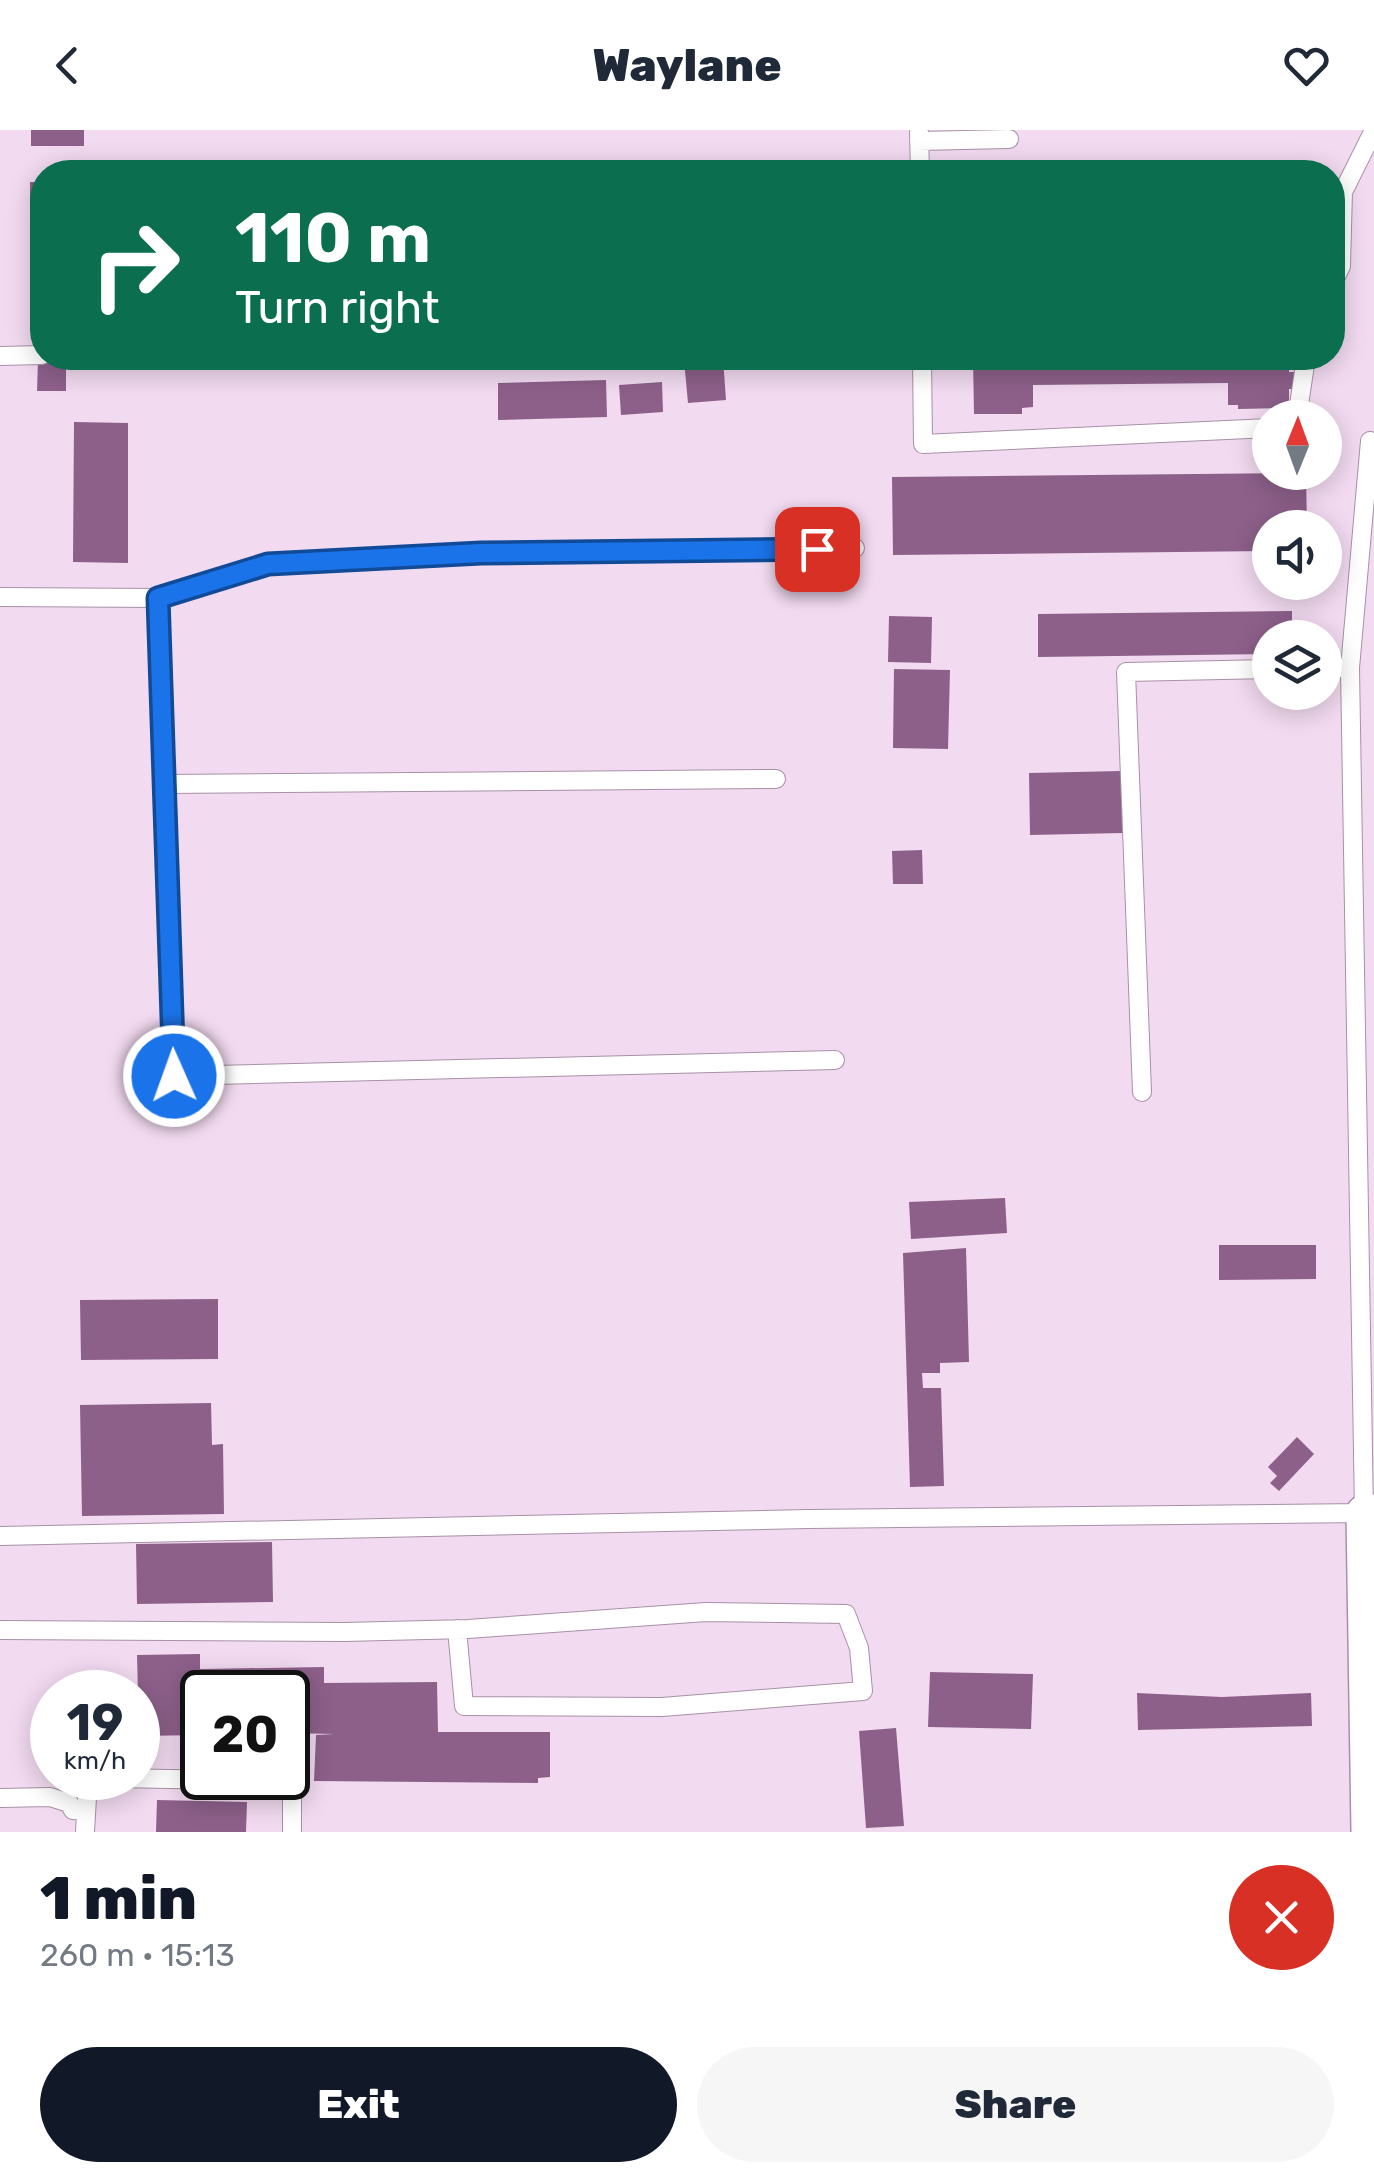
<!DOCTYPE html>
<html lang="en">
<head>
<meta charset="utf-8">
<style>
  :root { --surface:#fff; --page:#f6f6f7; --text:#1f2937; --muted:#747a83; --accent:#111827 }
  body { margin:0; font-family:Rubik,sans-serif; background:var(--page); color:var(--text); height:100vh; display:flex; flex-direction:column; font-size:38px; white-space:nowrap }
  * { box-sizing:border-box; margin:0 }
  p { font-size:32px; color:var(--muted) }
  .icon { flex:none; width:55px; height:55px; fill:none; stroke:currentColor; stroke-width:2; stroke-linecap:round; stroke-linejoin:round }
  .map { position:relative; height:1702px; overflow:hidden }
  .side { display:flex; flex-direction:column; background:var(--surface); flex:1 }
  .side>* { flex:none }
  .hud { position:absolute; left:30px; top:30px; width:1315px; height:210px; border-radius:40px; box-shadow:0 5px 25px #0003; background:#0b6e4f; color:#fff; overflow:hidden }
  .needle { width:65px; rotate:1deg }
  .buttons { position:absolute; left:1252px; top:270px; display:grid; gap:20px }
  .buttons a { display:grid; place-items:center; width:90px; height:90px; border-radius:50%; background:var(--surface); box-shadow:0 5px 25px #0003; font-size:50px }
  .speed { position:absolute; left:30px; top:1540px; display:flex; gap:20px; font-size:50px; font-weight:700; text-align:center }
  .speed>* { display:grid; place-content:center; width:130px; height:130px; border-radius:50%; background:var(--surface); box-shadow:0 5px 25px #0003; line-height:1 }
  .speed small { font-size:25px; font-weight:400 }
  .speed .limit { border:5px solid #111; border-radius:15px; background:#fff; color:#111 }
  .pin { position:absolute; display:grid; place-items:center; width:85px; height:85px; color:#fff; margin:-42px; border-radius:20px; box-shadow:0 5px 15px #0006 }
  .me { position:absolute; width:110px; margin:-55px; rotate:358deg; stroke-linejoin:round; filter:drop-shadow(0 0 8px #0008) }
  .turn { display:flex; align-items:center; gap:35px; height:210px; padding:0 40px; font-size:45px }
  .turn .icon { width:130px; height:130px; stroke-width:2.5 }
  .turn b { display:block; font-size:70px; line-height:85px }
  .round { display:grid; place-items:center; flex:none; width:105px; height:105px; border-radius:52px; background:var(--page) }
  .head { display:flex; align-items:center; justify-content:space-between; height:170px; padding:0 40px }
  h1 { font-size:60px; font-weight:800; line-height:75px; color:var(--accent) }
  .action { display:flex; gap:20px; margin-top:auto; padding:20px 40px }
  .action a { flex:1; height:115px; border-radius:60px; background:var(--accent); color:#fff; font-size:40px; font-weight:800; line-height:115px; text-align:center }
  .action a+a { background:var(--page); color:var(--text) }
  header { display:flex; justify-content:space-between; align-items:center; height:130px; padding:0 40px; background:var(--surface); font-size:45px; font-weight:800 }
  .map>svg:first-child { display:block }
</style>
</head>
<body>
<header><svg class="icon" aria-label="back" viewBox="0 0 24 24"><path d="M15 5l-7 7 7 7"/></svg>Waylane<svg class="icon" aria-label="heart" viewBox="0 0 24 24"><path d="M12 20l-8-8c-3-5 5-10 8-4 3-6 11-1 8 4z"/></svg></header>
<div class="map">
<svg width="1374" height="1702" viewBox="0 0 1374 1702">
  <rect width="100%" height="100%" fill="#f2daf0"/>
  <!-- building -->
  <path fill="#8d608a" d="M31,0h53v16h-53z
    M30,52h12v113h-12z
    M716,228h7l3,42 -38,3 -4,-43z
    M973,228h316v14h7v17h-7v19l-51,1v-4h-10v-22l-195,2v22l-11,1v6h-48z
    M38,231h28v30h-29z
    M606,250l1,37 -109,3v-37z
    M662,252l1,30 -42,3 -2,-30z
    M74,292l54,1v140l-55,-1z
    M1306,343l1,55h-37v23l-377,4 -1,-78z
    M1292,481v27h-22v16l-232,3v-43z
    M889,486l43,1 -1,46 -43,-1z
    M894,539l56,1 -2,79 -55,-1z
    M1122,641l1,62 -93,2 -1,-62z
    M922,720l1,34h-30l-1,-33z
    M1005,1068l2,35 -96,6 -2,-37z
    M1219,1115h97v34l-97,1z
    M966,1118l3,114 -29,1v10h-18l1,15h18l3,98 -34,1 -7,-234z
    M218,1169v60l-137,1 -1,-60z
    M211,1273l1,42 11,-1 1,70 -142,2 -2,-111z
    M1297,1307l17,17 -35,37 -9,-8 7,-7 -9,-9z
    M272,1412l1,60 -136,2 -1,-60z
    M200,1524v15l124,-2v16l113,-1 1,50h112v45l-12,1v5l-224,-2 2,-46 18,-1 -46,-1v-41h-86v43l-63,1 -2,-81z
    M930,1542l103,2 -2,55 -103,-2z
    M1137,1563l85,4 89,-4 1,33 -174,4z
    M896,1598l8,98 -38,2 -7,-97z
    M157,1670l90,2 -1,30h-90z"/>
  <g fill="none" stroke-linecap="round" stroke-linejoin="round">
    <!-- service casing -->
    <g stroke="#a891a6" stroke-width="20">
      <path id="service" d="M919,3l1,39
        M919,11l90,-2
        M1340,68l33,-66
        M1332,155l9,-19 2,-75
        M0,226l42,-1
        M922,228l1,86 347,-16
        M1297,288l9,-60
        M0,467l159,1 15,478 661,-16
        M159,468l109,-34 213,-11 374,-5
        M1350,538l20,-227
        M165,654l611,-5
        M1142,962l-16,-420 144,-3
        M0,1406l808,-17 556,-6 -14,-845h-25
        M0,1500l344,2 124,-3 238,-17 140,2 13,34 4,43 -201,16 -198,-1 -7,-77
        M0,1668l50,-1 19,6 4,7 13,1
        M85,1702l3,-52 25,-2 175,3 4,5v46"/>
    </g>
    <!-- minor casing -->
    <g stroke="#a891a6" stroke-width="38">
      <path id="minor" d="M1369,1700l-5,-317 10,-1"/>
    </g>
    <!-- service -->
    <use href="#service" stroke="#fff" stroke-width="18"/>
    <!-- minor -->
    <use href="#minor" stroke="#fff" stroke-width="35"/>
  </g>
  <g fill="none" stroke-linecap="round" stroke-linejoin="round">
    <!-- route casing -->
    <g stroke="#114b97" stroke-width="25">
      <path id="route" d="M174,946l-16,-478 110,-34 213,-11 336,-4"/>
    </g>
    <!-- route -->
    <use href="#route" stroke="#1a73e8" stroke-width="18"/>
  </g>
</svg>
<div class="buttons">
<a><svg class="needle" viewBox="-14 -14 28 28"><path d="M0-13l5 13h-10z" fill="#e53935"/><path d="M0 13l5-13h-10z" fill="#747a83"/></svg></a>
<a><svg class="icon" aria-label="sound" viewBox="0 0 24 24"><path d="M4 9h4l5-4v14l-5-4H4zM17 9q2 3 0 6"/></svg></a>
<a><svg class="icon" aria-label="layers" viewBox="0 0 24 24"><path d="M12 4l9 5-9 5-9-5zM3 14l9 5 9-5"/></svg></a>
</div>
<div class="speed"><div>19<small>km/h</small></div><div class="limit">20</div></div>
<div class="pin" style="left:817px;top:419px;background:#d93025"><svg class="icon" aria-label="arrive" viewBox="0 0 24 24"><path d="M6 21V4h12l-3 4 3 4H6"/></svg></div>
<svg class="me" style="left:174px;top:946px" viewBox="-20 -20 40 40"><circle r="17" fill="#1a73e8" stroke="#fff" stroke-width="3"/><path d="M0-11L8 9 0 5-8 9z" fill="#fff"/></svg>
<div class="hud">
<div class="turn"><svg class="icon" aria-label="right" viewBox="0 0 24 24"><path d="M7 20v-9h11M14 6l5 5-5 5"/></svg><div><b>110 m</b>Turn right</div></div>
</div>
</div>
<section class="side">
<div class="head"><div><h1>1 min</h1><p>260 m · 15:13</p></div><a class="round" style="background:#d93025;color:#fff"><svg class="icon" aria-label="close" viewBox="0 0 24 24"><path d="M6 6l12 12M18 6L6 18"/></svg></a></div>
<div class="action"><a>Exit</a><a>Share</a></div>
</section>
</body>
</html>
